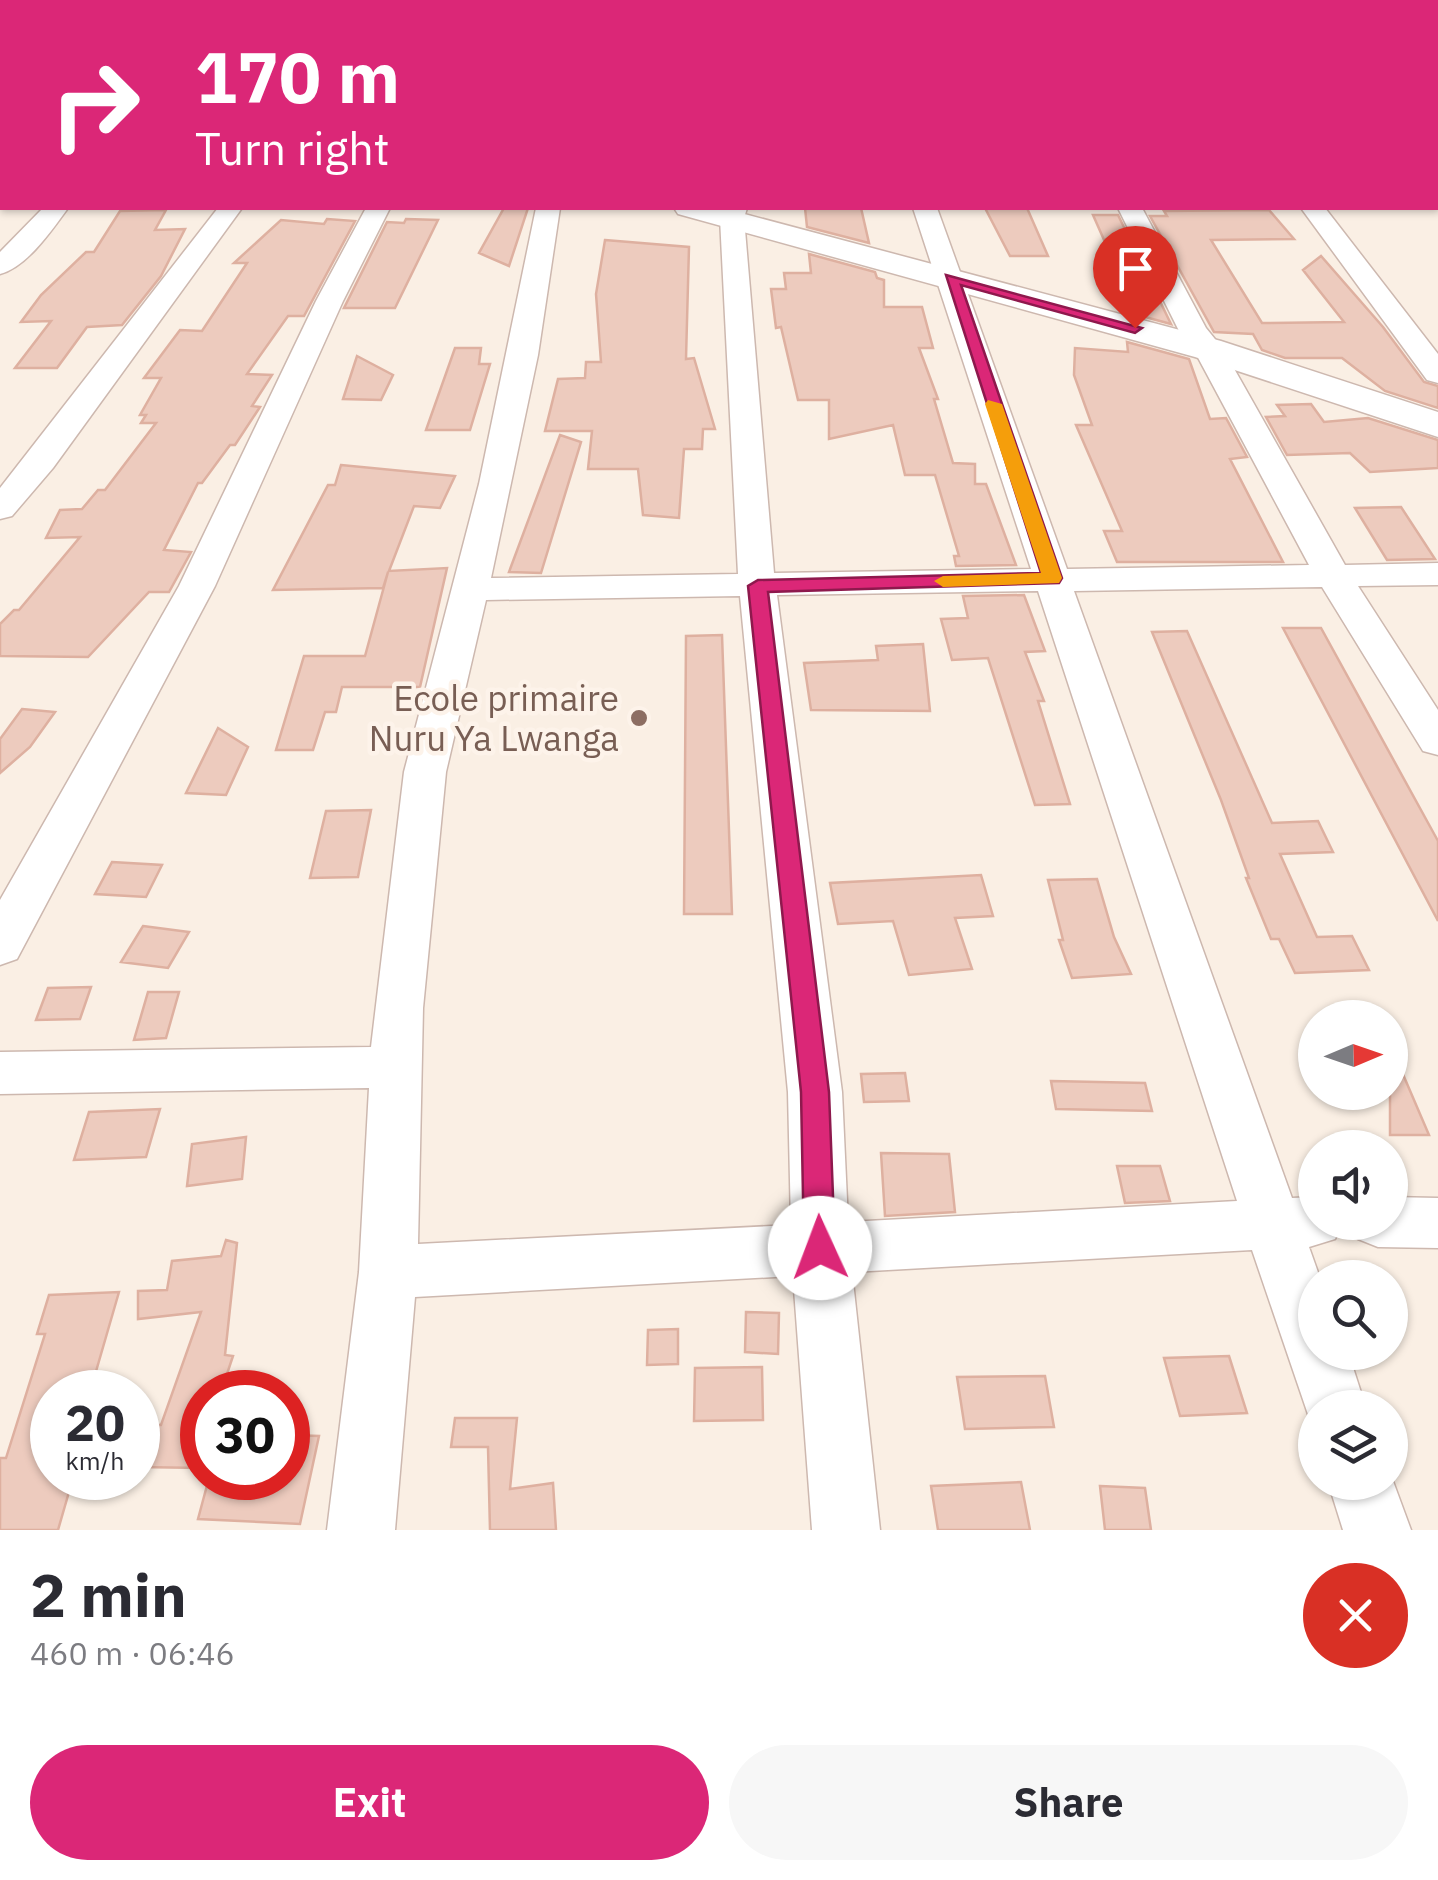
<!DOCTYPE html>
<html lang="en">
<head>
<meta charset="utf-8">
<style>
  :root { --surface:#fff; --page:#f7f7f7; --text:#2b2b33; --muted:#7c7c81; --accent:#db2777 }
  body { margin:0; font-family:"IBM Plex Sans",sans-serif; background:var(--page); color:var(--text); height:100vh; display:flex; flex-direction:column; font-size:38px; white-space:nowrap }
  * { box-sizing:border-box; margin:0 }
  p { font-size:32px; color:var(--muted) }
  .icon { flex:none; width:55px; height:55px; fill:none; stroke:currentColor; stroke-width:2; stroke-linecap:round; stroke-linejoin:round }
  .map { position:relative; height:1530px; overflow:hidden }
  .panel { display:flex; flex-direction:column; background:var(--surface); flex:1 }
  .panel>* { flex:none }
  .guide { position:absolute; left:0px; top:0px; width:1440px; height:210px; box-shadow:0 2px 8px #0004; background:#db2777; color:#fff; overflow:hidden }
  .needle { width:65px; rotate:88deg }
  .buttons { position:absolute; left:1298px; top:1000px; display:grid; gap:20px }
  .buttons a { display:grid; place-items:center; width:110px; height:110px; border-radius:50%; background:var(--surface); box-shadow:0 2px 8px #0004; font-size:50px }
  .speed { position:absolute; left:30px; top:1370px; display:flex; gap:20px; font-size:50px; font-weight:700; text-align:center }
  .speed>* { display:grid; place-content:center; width:130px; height:130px; border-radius:50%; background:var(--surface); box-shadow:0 2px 8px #0004; line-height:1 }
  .speed small { font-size:25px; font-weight:400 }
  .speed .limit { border:15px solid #d22; background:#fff; color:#111 }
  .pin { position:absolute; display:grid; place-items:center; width:85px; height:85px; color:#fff; margin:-102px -42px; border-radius:50% 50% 50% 0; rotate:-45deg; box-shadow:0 0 10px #0007 }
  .pin .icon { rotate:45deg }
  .me { position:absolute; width:110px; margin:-55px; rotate:358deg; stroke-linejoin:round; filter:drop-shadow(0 0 8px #0008) }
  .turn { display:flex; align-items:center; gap:35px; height:210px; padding:0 30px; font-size:45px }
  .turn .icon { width:130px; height:130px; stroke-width:2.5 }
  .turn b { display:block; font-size:70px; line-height:85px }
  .round { display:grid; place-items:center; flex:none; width:105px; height:105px; border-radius:52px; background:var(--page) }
  .head { display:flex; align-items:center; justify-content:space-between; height:170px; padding:0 30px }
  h1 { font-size:60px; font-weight:700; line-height:75px }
  .cta { display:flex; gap:20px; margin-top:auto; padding:20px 30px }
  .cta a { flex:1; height:115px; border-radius:60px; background:var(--accent); color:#fff; font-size:40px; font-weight:700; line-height:115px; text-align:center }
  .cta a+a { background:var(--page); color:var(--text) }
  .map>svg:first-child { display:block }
</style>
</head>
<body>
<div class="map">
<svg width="1438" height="1530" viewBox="0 0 1438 1530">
  <rect width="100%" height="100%" fill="#faefe4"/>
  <!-- building -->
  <path fill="#edcbbe" stroke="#deb0a0" stroke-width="2.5" d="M504,208h24l-19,58 -30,-13z
    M805,208h56l8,35 -62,-16z
    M985,208h42l21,48h-38z
    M166,210l-11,20 30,-1 -24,47 -39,49 -35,2 -30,41h-42l36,-47 -30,1 20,-27 45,-43h8l26,-41z
    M1269,210l25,29 -83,1 51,83 82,-1 -41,-52 18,-14 62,71 41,55 14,4v22l-53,-17 -43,-33h-57l-23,-8 -9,-16 -39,-2 -64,-116h17l-3,-5z
    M1093,215h25l53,109 -48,-13 -3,-35z
    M327,219l28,2 -51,95h-16l-41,58 25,1 -20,31 8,1 -25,38h-5l-28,38h-4l-34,67 27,2 -22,40h-20l-61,65 -88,-1v-32l14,-14h5l61,-73 -34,1 14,-28 22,-1 16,-19h7l51,-67h-15l5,-8h-6l21,-37h-17l36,-48 22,1 45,-68h-13l47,-43 43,4z
    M406,219l32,1 -43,88h-51l43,-86 17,1z
    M605,240l84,7 -3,112 8,-1 21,71h-12l-1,20h-18l-5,69 -36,-3 -5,-46h-50l4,-38h-47l13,-52 27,-1 1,-16h15l-5,-68z
    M809,254l66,18 2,6 7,2v27h38l11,41h-14l19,51h-4l19,64 22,1v20h11l30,81 -60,1 -2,-10h5l-24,-81h-30l-12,-50 -64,14v-39h-31l-17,-73 -5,1 -5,-39h15l-2,-16h27z
    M1127,342l62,17 21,60 16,-1 21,39 -17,2 53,103h-166l-13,-31h18l-46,-106h16l-18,-50 1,-27 53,4z
    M455,348h26l-2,16h11l-20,66h-44z
    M357,356l36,19 -12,25 -38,-1z
    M1311,404l13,18 44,-4 70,22v28l-68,4 -20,-19 -63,2 -21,-38 19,-1 -8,-11z
    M560,435l21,7 -40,131 -32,-1z
    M341,465l114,11 -15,32 -26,-2 -25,65 58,-3 -27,119h-78l-6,25h-11l-12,38h-37l28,-94h61l23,-84 -5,16 -110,2 55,-105h7z
    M1401,507l34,52 -48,1 -32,-52z
    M1024,595l21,56 -20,1 19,49h-6l32,103 -35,1 -47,-147 -36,2 -11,-41 27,-1 -5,-22z
    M1283,628h38l117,213v80z
    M1187,631l85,192 46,-2 15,31 -53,2 37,83 35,-1 17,34 -74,3 -16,-34h-8l-25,-61h3l-28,-78 -69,-168z
    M722,635l10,279h-48l2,-278z
    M923,644l7,67 -119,-1 -7,-47 74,-3 -2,-14z
    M22,709l33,3 -25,35 -30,26v-34z
    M218,728l30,19 -22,48 -40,-2z
    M371,810l-13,67 -48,1 16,-67z
    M112,862l50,3 -16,32 -51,-3z
    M981,875l12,41 -38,2 17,51 -63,6 -16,-54 -55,3 -8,-41z
    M1097,879l17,58 17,37 -59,4 -13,-38h4l-15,-60z
    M143,926l46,6 -21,36 -47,-6z
    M91,987l-11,32 -44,1 12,-32z
    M148,992h31l-13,46 -32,2z
    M1390,1044l39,91h-39z
    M905,1073l4,28 -45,1 -3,-28z
    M1051,1081l94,2 7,28 -96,-2z
    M160,1109l-14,48 -72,3 15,-48z
    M246,1137l-4,42 -55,7 5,-42z
    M881,1153l68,1 6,58 -70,4z
    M1117,1166h43l10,35 -45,2z
    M226,1240l11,3 -12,112 8,1 -12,36h-19v76l-64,-1v-43l23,1 40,-113 -63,7v-28l29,-1 5,-29 49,-5z
    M119,1292l-29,100h-38v86h21l-15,52h-58v-72h6l39,-124h-8l12,-39z
    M746,1312l33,1 -1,41 -33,-2z
    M678,1329v35l-31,1 1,-35z
    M1229,1356l18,57 -67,3 -16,-58z
    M762,1367l1,53 -69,1 1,-53z
    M1045,1376l9,51 -89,2 -8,-52z
    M455,1418h62l-7,71 43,-6 3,47h-66l-2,-83h-37z
    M288,1435l31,1 -19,88 -102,-5 11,-41h79z
    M1021,1482l9,48h-92l-7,-44z
    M1100,1486l45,2 6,42h-46z"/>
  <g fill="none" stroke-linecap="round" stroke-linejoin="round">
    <!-- minor casing -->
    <g stroke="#cdb8af" stroke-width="3">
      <path id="minor" d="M643,0h62l1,2h-61z
        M854,0h18l1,2h-18z
        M1040,0h18v2h-18z
        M1073,0h20l1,2h-19z
        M43,208h25c-16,22 -41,59 -68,66v-22z
        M218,208h24l-189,260 -41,48 -12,3v-31z
        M366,208h24l-47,93 -128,285 -198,373 -17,6v-65l179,-314 137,-285z
        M536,208h24l-22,147 -47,223 247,-4 -18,-356 3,-10h24l-3,10 30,355 257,-4 -118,-361h24l130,361 242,-4 -114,-213 -16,-21 -61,-123h24l64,120 17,21 122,216 93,-2v22l-80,1 80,124v45l-15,-4 -101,-164 -248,4 218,607 23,-1v25h28l-8,17 -26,8 11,31h-5v74h33l18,56h-51l-2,21 -61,-179 -400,22 28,258h-68l-19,-254 -378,21 -20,233h-68l32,-258 10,-184 -369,6v-42l371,-5 33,-275 75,-288zM1038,591l199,610 -389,21 -6,-130 -65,-497zM740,596l48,496 3,133 -373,19 5,-236 23,-236 40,-172z
        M1301,208h24l113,146v29l-11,-3z
        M1390,1197l48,1v50l-60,-1 -20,-8 -8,-17h40z
        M1390,1473l21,57h-68l-15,-48h62z"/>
    </g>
    <!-- tertiary casing -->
    <g stroke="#cdb8af" stroke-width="3">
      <path id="tertiary" d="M0,18l2,1v14l-2,-1z
        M674,208h48l499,133 217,71v25l-243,-80 -517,-143z"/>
    </g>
    <!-- minor -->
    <use href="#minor" fill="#fff" fill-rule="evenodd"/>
    <!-- tertiary -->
    <use href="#tertiary" fill="#fff" fill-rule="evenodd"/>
  </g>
  <!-- route -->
  <path fill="#db2777" stroke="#8e194d" stroke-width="2.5" d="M946,275l196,53 -7,5 -174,-48 101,293 -3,5 -291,9 61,500 6,156 -4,10 -11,4 -11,-4 -5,-10 -3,-156 -53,-506 10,-6 283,-7z"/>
  <!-- slow -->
  <path fill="#f59e0b" d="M988,400l14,4 60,174 -3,5 -116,4 -9,-6 9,-5 98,-3 -56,-169z"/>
  <!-- markers -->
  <circle fill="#8d6e63" stroke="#fdf3ea" stroke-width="4" cx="639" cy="718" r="10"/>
  <g text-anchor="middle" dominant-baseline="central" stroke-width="9" stroke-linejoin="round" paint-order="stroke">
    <!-- education labels -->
    <g font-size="35" fill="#785e54" stroke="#fdf3ea" text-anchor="end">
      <text x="619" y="698">Ecole primaire<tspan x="619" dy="40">Nuru Ya Lwanga</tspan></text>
    </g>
  </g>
</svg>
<div class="buttons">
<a><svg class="needle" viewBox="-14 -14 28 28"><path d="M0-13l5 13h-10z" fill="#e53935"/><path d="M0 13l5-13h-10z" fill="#7c7c81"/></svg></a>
<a><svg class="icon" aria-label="sound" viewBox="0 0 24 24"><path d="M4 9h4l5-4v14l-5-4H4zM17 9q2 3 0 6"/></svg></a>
<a><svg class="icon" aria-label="search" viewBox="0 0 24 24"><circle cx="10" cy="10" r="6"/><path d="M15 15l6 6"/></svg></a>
<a><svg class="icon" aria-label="layers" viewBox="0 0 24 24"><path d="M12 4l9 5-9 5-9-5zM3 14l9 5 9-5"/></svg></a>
</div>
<div class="speed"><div>20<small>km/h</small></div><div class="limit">30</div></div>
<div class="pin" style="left:1135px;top:328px;background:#d93025"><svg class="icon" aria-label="arrive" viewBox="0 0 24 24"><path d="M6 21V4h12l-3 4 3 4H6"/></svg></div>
<svg class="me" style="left:820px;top:1248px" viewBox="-20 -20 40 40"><circle r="19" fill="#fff"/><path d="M0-13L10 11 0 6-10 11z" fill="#db2777"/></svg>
<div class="guide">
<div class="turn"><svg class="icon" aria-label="right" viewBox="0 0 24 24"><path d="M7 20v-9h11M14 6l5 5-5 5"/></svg><div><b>170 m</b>Turn right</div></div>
</div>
</div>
<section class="panel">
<div class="head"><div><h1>2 min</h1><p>460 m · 06:46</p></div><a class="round" style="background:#d93025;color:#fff"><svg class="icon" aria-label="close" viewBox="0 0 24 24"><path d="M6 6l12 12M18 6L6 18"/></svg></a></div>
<div class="cta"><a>Exit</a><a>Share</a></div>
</section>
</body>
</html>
